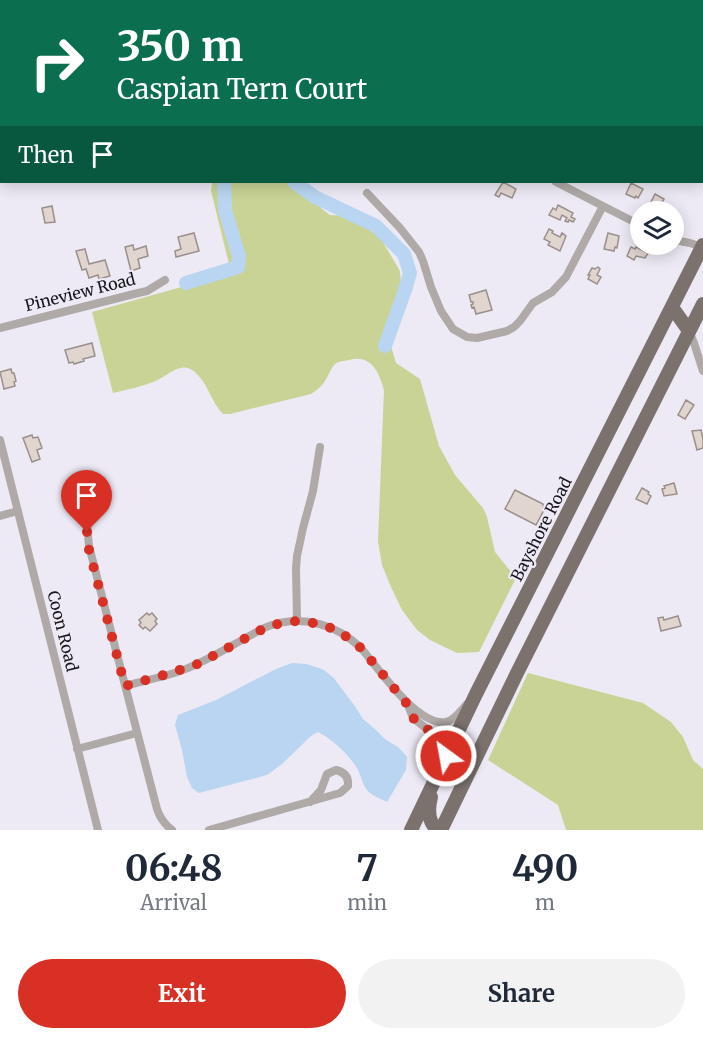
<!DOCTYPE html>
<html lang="en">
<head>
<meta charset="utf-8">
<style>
  :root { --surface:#fff; --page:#f2f2f3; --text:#1f2937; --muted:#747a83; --accent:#d93025 }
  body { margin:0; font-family:Merriweather,serif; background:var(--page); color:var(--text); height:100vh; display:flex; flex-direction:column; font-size:22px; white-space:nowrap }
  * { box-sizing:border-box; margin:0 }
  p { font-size:20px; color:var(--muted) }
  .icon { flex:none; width:33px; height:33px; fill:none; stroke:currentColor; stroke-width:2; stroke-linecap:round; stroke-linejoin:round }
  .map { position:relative; height:830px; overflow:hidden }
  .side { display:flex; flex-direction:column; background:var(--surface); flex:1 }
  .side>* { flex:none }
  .banner { position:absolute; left:0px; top:0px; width:704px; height:183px; box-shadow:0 3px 15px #0003; background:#0b6e4f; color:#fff; overflow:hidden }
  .fabs { position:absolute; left:630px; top:201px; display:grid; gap:12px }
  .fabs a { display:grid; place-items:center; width:54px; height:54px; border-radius:50%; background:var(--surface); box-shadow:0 3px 15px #0003; font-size:30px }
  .pin { position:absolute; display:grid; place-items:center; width:51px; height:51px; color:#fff; margin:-62px -26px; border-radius:50% 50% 50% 0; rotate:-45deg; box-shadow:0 0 6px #0007 }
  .pin .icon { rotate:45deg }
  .me { position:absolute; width:66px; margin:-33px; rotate:328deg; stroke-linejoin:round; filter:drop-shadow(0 0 4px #0008) }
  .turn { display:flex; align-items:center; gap:21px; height:126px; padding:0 18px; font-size:27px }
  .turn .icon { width:78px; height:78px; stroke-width:2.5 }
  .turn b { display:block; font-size:42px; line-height:51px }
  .then { display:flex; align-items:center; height:57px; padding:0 18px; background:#0003; gap:12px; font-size:22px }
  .eta { display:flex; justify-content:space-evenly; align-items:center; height:102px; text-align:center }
  .eta b { font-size:36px; font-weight:700; line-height:42px }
  .button { display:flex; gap:12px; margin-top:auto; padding:12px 18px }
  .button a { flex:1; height:69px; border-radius:36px; background:var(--accent); color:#fff; font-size:24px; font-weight:700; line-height:69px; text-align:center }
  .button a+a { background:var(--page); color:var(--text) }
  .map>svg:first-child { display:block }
</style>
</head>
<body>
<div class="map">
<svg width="703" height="830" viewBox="0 0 703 830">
  <rect width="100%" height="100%" fill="#edeaf5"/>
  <!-- green -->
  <path fill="#c9d395" d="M213,182h82l27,27 8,6 18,1 32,21 20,34 1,14 -1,9 -15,32 11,37 24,16 19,67 16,29 28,33 4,9 8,35 21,26 -37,74 -22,1 -27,-13 -13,-10 -15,-20 -11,-23 -9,-22 -4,-24 6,-151c-5,-18 -13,-36 -35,-30 -5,1 -10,1 -14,4 -5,5 -6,11 -10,17 -3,5 -8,9 -14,13l-81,20h-7c-11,-11 -14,-27 -25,-39 -16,-18 -29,1 -45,7 -13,5 -27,8 -40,11l-21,-81 136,-38 2,-6 -19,-77 1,-8z
    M528,673l115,30 28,19 12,15 10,23 10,9v61h-137l-8,-25 -70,-45z"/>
  <!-- water -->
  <path fill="#b9d5f1" d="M292,663l14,1 16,5 11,8 21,28 9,14 12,10 10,10 13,8 5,5 4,5 -1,13 -19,32c-6,-3 -13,-6 -17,-9 -7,-6 -8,-14 -11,-21 -7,-15 -27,-33 -41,-40l-7,4 -29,28 -15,11 -68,18 -7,-5 -5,-11 -5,-27 -7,-25 3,-10 38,-15 60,-31z"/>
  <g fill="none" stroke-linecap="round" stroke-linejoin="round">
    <!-- river -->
    <path stroke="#b9d5f1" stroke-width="14" d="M292,2v-2
      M294,182l21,15 61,29 28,28 6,19 -5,17 -20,56
      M186,283l52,-16 1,-11 -14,-46 -1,-28"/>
  </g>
  <!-- building -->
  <path fill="#e1d5d0" stroke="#9a8f8a" stroke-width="1.5" d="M503,182l13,7 -4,9 -11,-5 -2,4 -4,-2z
    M631,183l12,6 -5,9 -2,-2 -1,2 -9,-4z
    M655,194l9,5 -2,3 2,1 -4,8 -11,-5z
    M558,205l15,8 -2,4 4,2 -2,3 -4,-2 -1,2 -3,-1 2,-3 -5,-3 -2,5 -11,-5 4,-7 3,2z
    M52,206l3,16 -10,1 -3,-15z
    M549,229l4,2 -1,2 8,4 2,-4 4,3 -6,15 -12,-6 2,-3 -6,-3z
    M194,233l5,18 -23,6 -1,-6 6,-2 -3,-12z
    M608,233l11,3 -2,12 -2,-1 -1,4 -10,-2z
    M133,245l1,5 12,-4 2,10 -10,3 2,9 -9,3 -6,-24z
    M631,247l4,2 1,-2 12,6 -3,5 -9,-2 -2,4 -7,-4z
    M85,249l4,15 16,-4 5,16 -11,3 -1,-4 -9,3 -3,-9 -4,1 -6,-19z
    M598,267l2,2 -3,6 4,2 -4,7 -9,-5 2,-4h-2l4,-7 3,1z
    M486,290l6,20 -16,4 -2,-7 -2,1 -1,-3 2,-1v-2h-2l-2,-7z
    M92,343l3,13 -12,3 1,2 -10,3 -1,-2 -4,1 -4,-13z
    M11,369l1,4h2l2,8 -2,1 1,4 -11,3 -4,-17z
    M686,400l8,5 -9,14 -7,-4z
    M701,430l2,9v9l-6,2 -5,-19z
    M32,435l1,3 5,-1 4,11 -5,2 3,9 -8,3 -9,-24z
    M674,483l3,11 -13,2 -2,-7 3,-1 -1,-2z
    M642,488l7,4 -1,2 3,2 -4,8 -11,-5z
    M515,490l28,14 1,6 -8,15 -31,-16z
    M147,613l2,2 3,-2 5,6 -2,2 2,3 -7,7 -5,-4 -2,2 -4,-4 2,-2 -2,-3z
    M678,616l3,10 -20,5 -3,-13 5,-1 1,3z"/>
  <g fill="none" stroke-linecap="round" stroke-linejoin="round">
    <!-- street -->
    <path stroke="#afa9a7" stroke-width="8" d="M412,0l1,2
      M543,0l1,2
      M639,2l1,-2
      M702,100h1
      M702,116l1,1
      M0,172h2
      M556,182l84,43
      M367,193l33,35 19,24 4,9 8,26 10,24 12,18 14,8 10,1 30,-7 7,-4 6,-6 13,-18 19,-11 14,-15 37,-71
      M674,240l16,3 12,4
      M0,328l138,-35 9,-2 18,-11
      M689,331l5,12 9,28
      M0,440l98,390
      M89,498l-2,26 2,22 68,263c3,9 7,15 15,21
      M0,516l18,-5
      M297,621l-1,-53 1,-12 6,-28 10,-37 7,-44
      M125,686c24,-7 51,-11 74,-23 15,-7 30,-16 45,-24 9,-5 18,-11 28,-14 33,-10 65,0 89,23 17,20 57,79 85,74 9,-2 15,-12 21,-18
      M408,705l5,13 27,21 6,17
      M77,749l60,-16
      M209,830l131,-37 8,-7c1,-9 -4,-14 -12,-16l-9,4 -6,16 -11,12"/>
    <!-- primary -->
    <path stroke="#7b726e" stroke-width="14" d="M672,307l17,24
      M431,797c-3,12 -4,25 7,33
      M411,830l65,-136 227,-449
      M441,830l76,-157 186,-369"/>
  </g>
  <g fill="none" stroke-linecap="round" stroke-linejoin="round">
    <!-- route -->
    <path stroke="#d93025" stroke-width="10" stroke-dasharray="0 18" d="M87,532l1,14 37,140 39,-11 34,-11 61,-33 13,-6 25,-4 23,3 19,7 22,17 46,56 6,14 27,21 6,17"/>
  </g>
  <g text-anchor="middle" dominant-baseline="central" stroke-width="4.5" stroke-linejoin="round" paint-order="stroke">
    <!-- street labels -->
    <g font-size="16" fill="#161519" stroke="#edeaf5">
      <text transform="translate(80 292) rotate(-14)">Pineview Road</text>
      <text transform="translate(541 529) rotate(-63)">Bayshore Road</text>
      <text transform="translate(63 631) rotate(76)">Coon Road</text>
    </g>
  </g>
</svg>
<div class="fabs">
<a><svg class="icon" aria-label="layers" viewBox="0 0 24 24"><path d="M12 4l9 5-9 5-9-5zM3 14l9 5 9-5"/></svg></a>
</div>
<div class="pin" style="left:87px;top:532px;background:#d93025"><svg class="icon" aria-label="arrive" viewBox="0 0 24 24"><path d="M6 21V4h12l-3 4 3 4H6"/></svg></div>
<svg class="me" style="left:446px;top:756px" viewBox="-20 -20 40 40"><circle r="17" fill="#d93025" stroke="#fff" stroke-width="3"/><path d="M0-11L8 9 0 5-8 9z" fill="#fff"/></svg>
<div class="banner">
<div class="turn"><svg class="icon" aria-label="right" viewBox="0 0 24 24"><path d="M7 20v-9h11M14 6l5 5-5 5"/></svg><div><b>350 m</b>Caspian Tern Court</div></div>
<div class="then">Then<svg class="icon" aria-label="arrive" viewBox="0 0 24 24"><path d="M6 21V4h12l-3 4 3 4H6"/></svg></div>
</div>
</div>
<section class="side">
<div class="eta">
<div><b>06:48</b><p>Arrival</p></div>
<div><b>7</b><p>min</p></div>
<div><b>490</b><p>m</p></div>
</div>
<div class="button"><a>Exit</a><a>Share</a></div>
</section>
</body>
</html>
